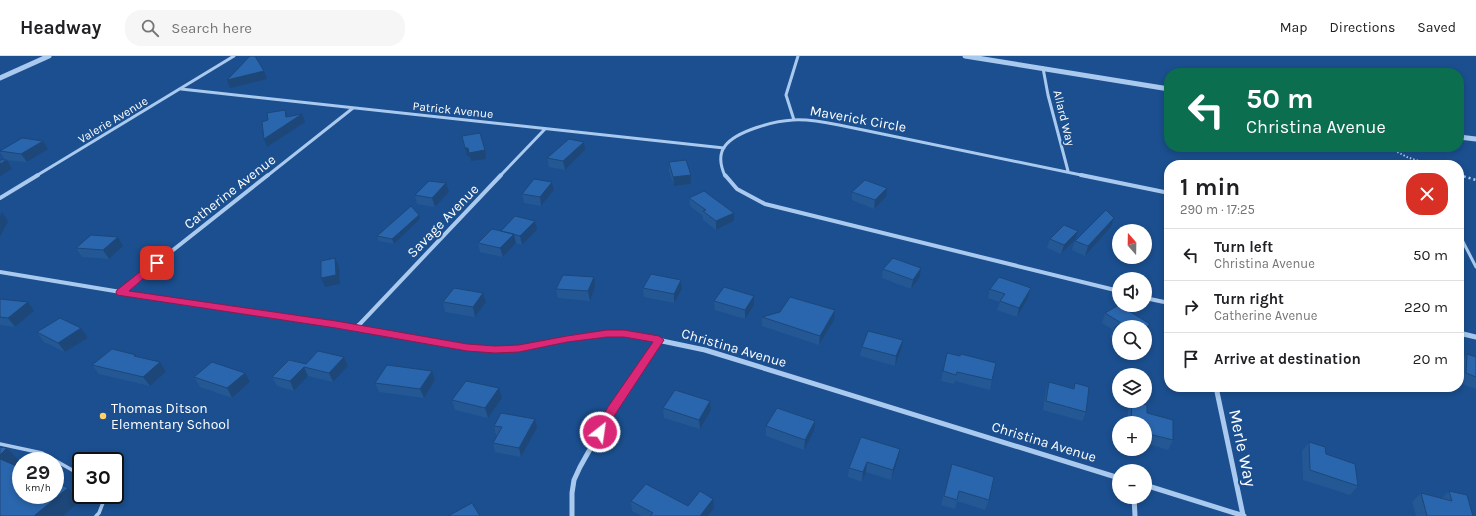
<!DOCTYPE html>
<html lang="en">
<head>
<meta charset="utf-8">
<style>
  :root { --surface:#fff; --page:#f6f6f6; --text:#202124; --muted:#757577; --line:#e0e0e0 }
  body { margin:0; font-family:Karla,sans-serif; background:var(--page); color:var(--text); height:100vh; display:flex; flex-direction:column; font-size:15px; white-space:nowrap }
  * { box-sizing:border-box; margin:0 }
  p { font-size:13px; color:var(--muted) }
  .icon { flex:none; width:22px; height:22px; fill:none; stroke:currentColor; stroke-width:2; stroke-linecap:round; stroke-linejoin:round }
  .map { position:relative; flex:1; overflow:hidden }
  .drawer { position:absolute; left:1164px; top:104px; width:300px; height:232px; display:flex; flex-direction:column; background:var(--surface); border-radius:16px; box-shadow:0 2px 6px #0003 }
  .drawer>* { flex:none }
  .guide { position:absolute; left:1164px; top:12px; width:300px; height:84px; border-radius:16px; box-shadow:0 2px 6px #0003; background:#0b6e4f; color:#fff; overflow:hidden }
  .needle { width:26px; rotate:340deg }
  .tools { position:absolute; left:1112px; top:168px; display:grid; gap:8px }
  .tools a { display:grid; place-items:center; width:40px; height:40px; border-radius:50%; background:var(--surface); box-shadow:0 2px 6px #0003; font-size:20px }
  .speed { position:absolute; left:12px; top:396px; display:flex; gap:8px; font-size:20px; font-weight:700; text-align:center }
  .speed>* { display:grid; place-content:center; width:52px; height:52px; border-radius:50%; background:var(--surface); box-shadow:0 2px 6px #0003; line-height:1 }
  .speed small { font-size:10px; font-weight:400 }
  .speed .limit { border:2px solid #111; border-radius:6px; background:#fff; color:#111 }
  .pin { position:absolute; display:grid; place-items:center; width:34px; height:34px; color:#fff; margin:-17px; border-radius:8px; box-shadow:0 2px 6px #0006 }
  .me { position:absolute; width:44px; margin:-22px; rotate:30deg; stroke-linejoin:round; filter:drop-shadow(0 0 3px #0008) }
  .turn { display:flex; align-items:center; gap:14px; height:84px; padding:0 16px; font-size:18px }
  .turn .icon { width:52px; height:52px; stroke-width:2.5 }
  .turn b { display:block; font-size:28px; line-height:34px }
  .round { display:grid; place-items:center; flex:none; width:42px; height:42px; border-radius:16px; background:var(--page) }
  .head { display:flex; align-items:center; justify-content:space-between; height:68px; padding:0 16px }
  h1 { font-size:24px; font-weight:700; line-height:30px }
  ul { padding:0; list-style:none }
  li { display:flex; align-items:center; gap:12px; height:52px; padding:0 16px; border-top:1px solid var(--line) }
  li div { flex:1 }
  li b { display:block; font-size:15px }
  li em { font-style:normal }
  header { display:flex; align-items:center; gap:24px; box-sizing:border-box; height:56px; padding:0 20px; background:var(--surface); border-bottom:1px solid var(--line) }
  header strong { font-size:19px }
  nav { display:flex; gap:22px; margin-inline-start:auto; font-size:14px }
  .search { width:280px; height:36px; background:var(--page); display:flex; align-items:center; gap:10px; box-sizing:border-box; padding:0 14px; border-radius:16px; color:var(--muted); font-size:15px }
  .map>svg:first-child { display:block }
</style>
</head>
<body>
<header>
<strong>Headway</strong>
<div class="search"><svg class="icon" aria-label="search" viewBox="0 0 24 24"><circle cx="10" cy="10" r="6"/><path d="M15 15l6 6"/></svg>Search here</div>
<nav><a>Map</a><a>Directions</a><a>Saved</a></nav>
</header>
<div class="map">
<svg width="1476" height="460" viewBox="0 0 1476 460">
  <rect width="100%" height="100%" fill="#1b4f8f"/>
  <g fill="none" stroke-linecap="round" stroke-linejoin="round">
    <!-- path-far1 -->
    <path stroke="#a9c9ee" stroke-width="2" stroke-dasharray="1.5 2" stroke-linecap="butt" d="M1388,91l19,10 23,8
      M1459,119l3,1"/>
    <!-- path -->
    <path stroke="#a9c9ee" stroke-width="2.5" stroke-dasharray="2 3" stroke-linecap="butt" d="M1459,119l17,5"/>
    <!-- service-far1 -->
    <path stroke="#a9c9ee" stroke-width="3" d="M1459,178l17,33"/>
    <!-- service -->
    <path stroke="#a9c9ee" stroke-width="3.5" d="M0,388l42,9 39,22
      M96,460l3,-3 7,-18"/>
    <!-- minor-far2 -->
    <path stroke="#a9c9ee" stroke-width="3" d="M1043,12l5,27 20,76
      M181,33l543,59
      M794,64l-8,-25 12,-39
      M36,120l198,-120
      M267,120l86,-68
      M500,120l45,-47
      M725,120c-4,-9 -7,-21 0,-30 11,-15 49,-25 68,-26 15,-1 31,2 46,5l247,51"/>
    <!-- minor-far1 -->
    <path stroke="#a9c9ee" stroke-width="4" d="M725,119l12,14 28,15 354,87
      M1081,119l88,18
      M0,142l38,-23
      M0,216l193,32 158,23
      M120,236l148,-117
      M1145,242l24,5
      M357,271l144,-152"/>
    <!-- minor -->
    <path stroke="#a9c9ee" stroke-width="5" d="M345,270l122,21 28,3 24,-2 67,-12 38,-3 81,17 414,128
      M356,272l2,-2
      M1459,277l17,4
      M1216,331l27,128
      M1145,429l99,31
      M1134,441l1,19
      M572,460v-23l2,-13 6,-13 32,-57 47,-70"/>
    <!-- tertiary -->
    <path stroke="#a9c9ee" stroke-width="5" d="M965,0l204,33
      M0,22l49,-22
      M1459,81l17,2"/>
  </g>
  <!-- wall -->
  <path fill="#245895" d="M48,93l-21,13 -22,-2 -5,-8z
    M585,94l-20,20 -16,-3 -2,-9z
    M669,106l22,13v9l-17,2 -5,-15z
    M552,126l2,8 -13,16 -17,-3 -2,-9z
    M449,136l-14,15 -18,-3 -2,-9z
    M852,136l34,5 -12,12 -22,-9z
    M689,142l45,15v8l-18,9 -13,-10v-4l-13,-10z
    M419,159l1,4 -26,25 -15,-3 -2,-5z
    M1114,162l-3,9 -26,29 -13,-6 3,-9z
    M537,174l-15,15 -6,-2 -13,14 -23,-5 -2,-9 23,-12z
    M1078,175l-3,9 -14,14 -14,-6 3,-9z
    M123,190l-14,13 -27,-2 -6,-9z
    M1169,206v11l-3,-3z
    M921,212l-1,9 -9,12 -29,-11 1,-9z
    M681,224l1,9 -8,14 -30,-6 -1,-9z
    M595,231l-5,14 -32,-3 -2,-9z
    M1031,232l-3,10 -11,19 -20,-7 3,-8 -12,-4 2,-9z
    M0,243l34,12 -19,16 -15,-2z
    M714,245l40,4 -9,14 -30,-9z
    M443,246h43l-11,15 -30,-5z
    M835,254l-1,10 -15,25 -57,-19v-9z
    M1105,257l41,21 -27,-7v16l-9,-6 3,-7 -11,-7z
    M81,272l7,10 -23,14 -21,-10 -7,-10z
    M903,284l-2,10 -6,16 -35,-10 2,-9z
    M947,297l45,27 -2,10 -35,-9 -1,3 -13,-3z
    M1467,298l9,3v32l-17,-6v-20z
    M136,299l1,2 29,15 -16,14 -51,-12 -7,-9z
    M344,301l4,9 -15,16 -25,-6 -14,15 -17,-5 -5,-9 34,-13z
    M432,315l3,9 -11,18 -45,-6 -4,-9z
    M194,321l56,5 -18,16 -32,-11z
    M1049,326l24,6 2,-5 11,29 -4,9 -39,-11 3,-19z
    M502,342l-14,20 -33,-8 -3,-10z
    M710,345l1,9 -11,19 -36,-11 -1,-10z
    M1132,345l15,12 26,27 -5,10 -23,-7v-20h-18l1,-12z
    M494,370l43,2 -16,29 -26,-5 -2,-9 4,-8h-1z
    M766,370l48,5 -10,19 -38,-14z
    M861,381l37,22 -7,21 -25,-8 -4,10 -14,-5 1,-9z
    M1309,386l49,44 -8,9 -47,-15 -1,-29z
    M952,408l37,36 -4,10 -28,-9 -2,8 -14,-4z
    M1449,435l24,25h-57l-4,-14 9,-9 21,5z
    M631,445l57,5 26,2 -6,8h-66l-10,-5z"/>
  <!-- shaded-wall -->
  <path fill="#1d4779" d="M264,15l3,8 -37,9 -3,-8z
    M285,54l3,8 14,-4 3,8 -38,25 -3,-8 22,-22z
    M43,85l5,8 -21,13 -6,-8z
    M584,86l1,8 -20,20 -2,-9z
    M465,92h3l2,8h-3z
    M485,94l1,9 -15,2 -2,-8z
    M7,104l5,9 -12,7v-12z
    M691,119v9l-17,2 -1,-9z
    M552,126l2,8 -13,16 -1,-9z
    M446,127l3,9 -14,15 -3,-9z
    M887,132l-1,9 -12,12 1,-9z
    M2,156l6,9 -8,16v-21z
    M734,157v8l-18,9v-9z
    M419,159l1,4 -26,25 -2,-5z
    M1114,162l-3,9 -26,29 3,-10z
    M535,165l2,9 -15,15 -2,-9z
    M1078,175l-3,9 -14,14 3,-9z
    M514,178l2,9 -13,14 -3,-9z
    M118,181l5,9 -14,13 -6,-9z
    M335,202l4,9 1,17 -15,3 -4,-9z
    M921,212l-1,9 -9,12 2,-9z
    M594,221l1,10 -5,14 -2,-10z
    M681,224l1,9 -8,14v-9z
    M1031,232l-3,10 -11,19 2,-9z
    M483,237l3,9 -11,15 -2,-10z
    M754,240v9l-9,14v-9z
    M28,246l6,9 -19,16 -7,-9z
    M835,254l-1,10 -15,25 1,-9z
    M1150,268l-4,10 -1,1v-7z
    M81,272l7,10 -23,14 -7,-9z
    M903,284l-2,10 -6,16 1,-10z
    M344,301l4,9 -15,16 -4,-9z
    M160,306l6,10 -16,14 -7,-9z
    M304,311l4,9 -14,15 -4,-10z
    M432,315l3,9 -11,18 -4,-9z
    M245,317l5,9 -18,16 -5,-10z
    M499,332l3,10 -14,20 -3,-10z
    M710,345l1,9 -11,19 -1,-9z
    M535,363l2,9 -16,29 -2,-9z
    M815,365l-1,10 -10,19 1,-10z
    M7,392l13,14 -11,10 -9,-10v-7z
    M900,393l-2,10 -7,21 2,-10z
    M867,406l-1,10 -4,10 1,-10z
    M68,432l12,13 -17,15h-29z
    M713,443l1,9 -6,8h-8z"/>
  <!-- building -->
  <path fill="#2a66ad" stroke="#1d4779" d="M250,0h5l9,15 -37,9z
    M285,54l1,7 16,-3 -38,25 -2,-17 6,-2 -1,-7z
    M480,77l5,17 -16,3 -1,-5h-3l-3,-12z
    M22,82l21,3 -22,13 -21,-3z
    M569,83l15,3 -21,19 -16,-3z
    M0,104h7l-7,4z
    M686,104l5,15 -18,2 -4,-15z
    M534,123l18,3 -12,15 -18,-3z
    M865,124l22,8 -12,12 -23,-8z
    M429,125l17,2 -14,15 -17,-3z
    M704,135l30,22 -18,8 -13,-10 3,-1 -17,-12z
    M411,150l8,9 -27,24 -15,-3z
    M1106,154l8,8 -26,28 -13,-5z
    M515,160l20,5 -15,15 -19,-5z
    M1064,169l14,6 -14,14 -14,-6z
    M492,173l22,5 -14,14 -22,-5z
    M91,179l27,2 -15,13 -27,-2z
    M335,202l1,17 -15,3v-17z
    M893,202l28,10 -8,12 -30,-11z
    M651,218l30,6 -7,14 -31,-6z
    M563,219l31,2 -6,14 -32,-2z
    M999,221l32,11 -12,20 -19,-7 5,-7 -15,-5z
    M724,231l30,9 -9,14 -31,-9z
    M454,232l29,5 -10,14 -30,-5z
    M790,241l45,13 -15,26 -58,-19 18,-5z
    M0,243l28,3 -20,16 -8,-1z
    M1119,249l31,19 -5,4v-1h-26v4l-5,-3 7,-5 -16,-10z
    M60,262l21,10 -23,15 -21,-11z
    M868,275l35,9 -7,16 -34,-9z
    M112,293l24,6 -2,1 26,6 -17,15 -51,-12z
    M318,295l26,6 -15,16 -25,-6 -14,14 -18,-4 17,-17 17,4z
    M947,297l13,3 1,-2 35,9 -4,17 -35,-8 -1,3 -13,-4z
    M1467,298l9,3v20l-10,-4z
    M212,306l33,11 -18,15 -33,-11z
    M387,309l45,6 -12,18 -45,-6z
    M466,325l33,7 -14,20 -33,-8z
    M1049,326l25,7 1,-6 14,4 -3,25 -40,-11z
    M675,334l35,11 -11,19 -36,-12z
    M1132,345l15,4v8l26,7v20l-28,-7v-10h-14z
    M777,352l38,13 -10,19 -39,-14z
    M501,357l34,6 -16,29 -26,-5 9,-16 -8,-1z
    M861,381l39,12 -7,21 -26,-8 -4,10 -14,-4z
    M1309,386l16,5 1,7 29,10 3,22 -48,-16z
    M0,391l7,1 -7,7z
    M0,403l21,9v27h34v-13l13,6 -34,28h-34z
    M952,408l42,13 -5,23 -30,-9 -2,9 -13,-4z
    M646,428l42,22 12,-15 13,8 -13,17h-50l3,-3 -22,-12z
    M1449,435l18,4 6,21h-46l-6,-23 31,8z
    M472,447l8,13h-32z"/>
  <!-- route -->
  <path fill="#db2777" stroke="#8e194d" d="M154,205h6l1,2 -32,28 207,30 131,23 28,2 24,-1 48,-9 40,-6h17l35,6 5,4 -48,73 -13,22 -3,1 -4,-1 -2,-3 2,-3 12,-22 45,-65 -29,-5h-17l-40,5 -48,10 -24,1 -28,-2 -131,-23 -219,-33 -1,-3 1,-2z"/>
  <!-- markers -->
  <circle fill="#ffd166" stroke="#1b4f8f" stroke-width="1.5" cx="103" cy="360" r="4"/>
  <g text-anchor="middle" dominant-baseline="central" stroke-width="4" stroke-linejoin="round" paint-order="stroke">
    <!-- far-street labels -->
    <g font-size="12" fill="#fff" stroke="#1b4f8f">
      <text transform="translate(453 54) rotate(6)">Patrick Avenue</text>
      <text transform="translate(1064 62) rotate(76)">Allard Way</text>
      <text transform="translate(113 64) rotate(-31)">Valerie Avenue</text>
    </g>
    <!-- street labels -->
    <g font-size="14" fill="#fff" stroke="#1b4f8f">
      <text transform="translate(858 63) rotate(10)">Maverick Circle</text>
      <text transform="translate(230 136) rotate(-38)">Catherine Avenue</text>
      <text transform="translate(443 165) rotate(-46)">Savage Avenue</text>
      <text transform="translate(734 292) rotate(16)">Christina Avenue</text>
      <text transform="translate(1044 386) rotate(17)">Christina Avenue</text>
    </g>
    <!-- poi labels -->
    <g font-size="14" fill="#fff" stroke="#1b4f8f" text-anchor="start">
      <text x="111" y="352">Thomas Ditson<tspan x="111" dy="16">Elementary School</tspan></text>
    </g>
    <!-- near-street labels -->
    <g font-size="17" fill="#fff" stroke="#1b4f8f">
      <text transform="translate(1243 392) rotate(78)">Merle Way</text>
    </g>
  </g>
</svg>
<div class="tools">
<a><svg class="needle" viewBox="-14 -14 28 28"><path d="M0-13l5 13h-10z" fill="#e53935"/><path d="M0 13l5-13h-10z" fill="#757577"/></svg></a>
<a><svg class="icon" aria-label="sound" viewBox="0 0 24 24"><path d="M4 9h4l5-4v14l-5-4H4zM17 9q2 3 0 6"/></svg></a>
<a><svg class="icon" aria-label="search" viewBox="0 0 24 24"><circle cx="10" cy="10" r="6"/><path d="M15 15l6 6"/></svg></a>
<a><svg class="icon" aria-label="layers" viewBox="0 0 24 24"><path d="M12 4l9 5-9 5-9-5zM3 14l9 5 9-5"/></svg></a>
<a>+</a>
<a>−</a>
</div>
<div class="speed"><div>29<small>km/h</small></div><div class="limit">30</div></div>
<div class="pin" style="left:157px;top:207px;background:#d93025"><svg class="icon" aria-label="arrive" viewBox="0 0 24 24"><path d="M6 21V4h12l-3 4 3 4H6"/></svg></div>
<svg class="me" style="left:600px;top:376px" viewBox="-20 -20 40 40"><circle r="17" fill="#db2777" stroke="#fff" stroke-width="3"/><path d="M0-11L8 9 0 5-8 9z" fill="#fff"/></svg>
<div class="guide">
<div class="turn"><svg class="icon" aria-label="left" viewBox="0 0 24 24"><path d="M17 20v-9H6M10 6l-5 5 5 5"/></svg><div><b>50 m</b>Christina Avenue</div></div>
</div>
<section class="drawer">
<div class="head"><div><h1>1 min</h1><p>290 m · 17:25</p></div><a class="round" style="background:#d93025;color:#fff"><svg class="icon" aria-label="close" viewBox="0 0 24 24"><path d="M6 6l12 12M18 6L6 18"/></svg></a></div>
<ul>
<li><svg class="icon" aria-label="left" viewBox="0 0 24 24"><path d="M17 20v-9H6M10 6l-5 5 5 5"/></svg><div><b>Turn left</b><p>Christina Avenue</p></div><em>50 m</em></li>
<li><svg class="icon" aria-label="right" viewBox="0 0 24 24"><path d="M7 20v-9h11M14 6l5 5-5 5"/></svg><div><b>Turn right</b><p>Catherine Avenue</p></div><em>220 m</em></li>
<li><svg class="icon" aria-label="arrive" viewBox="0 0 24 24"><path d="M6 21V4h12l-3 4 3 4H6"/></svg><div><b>Arrive at destination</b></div><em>20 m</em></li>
</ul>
</section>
</div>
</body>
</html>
